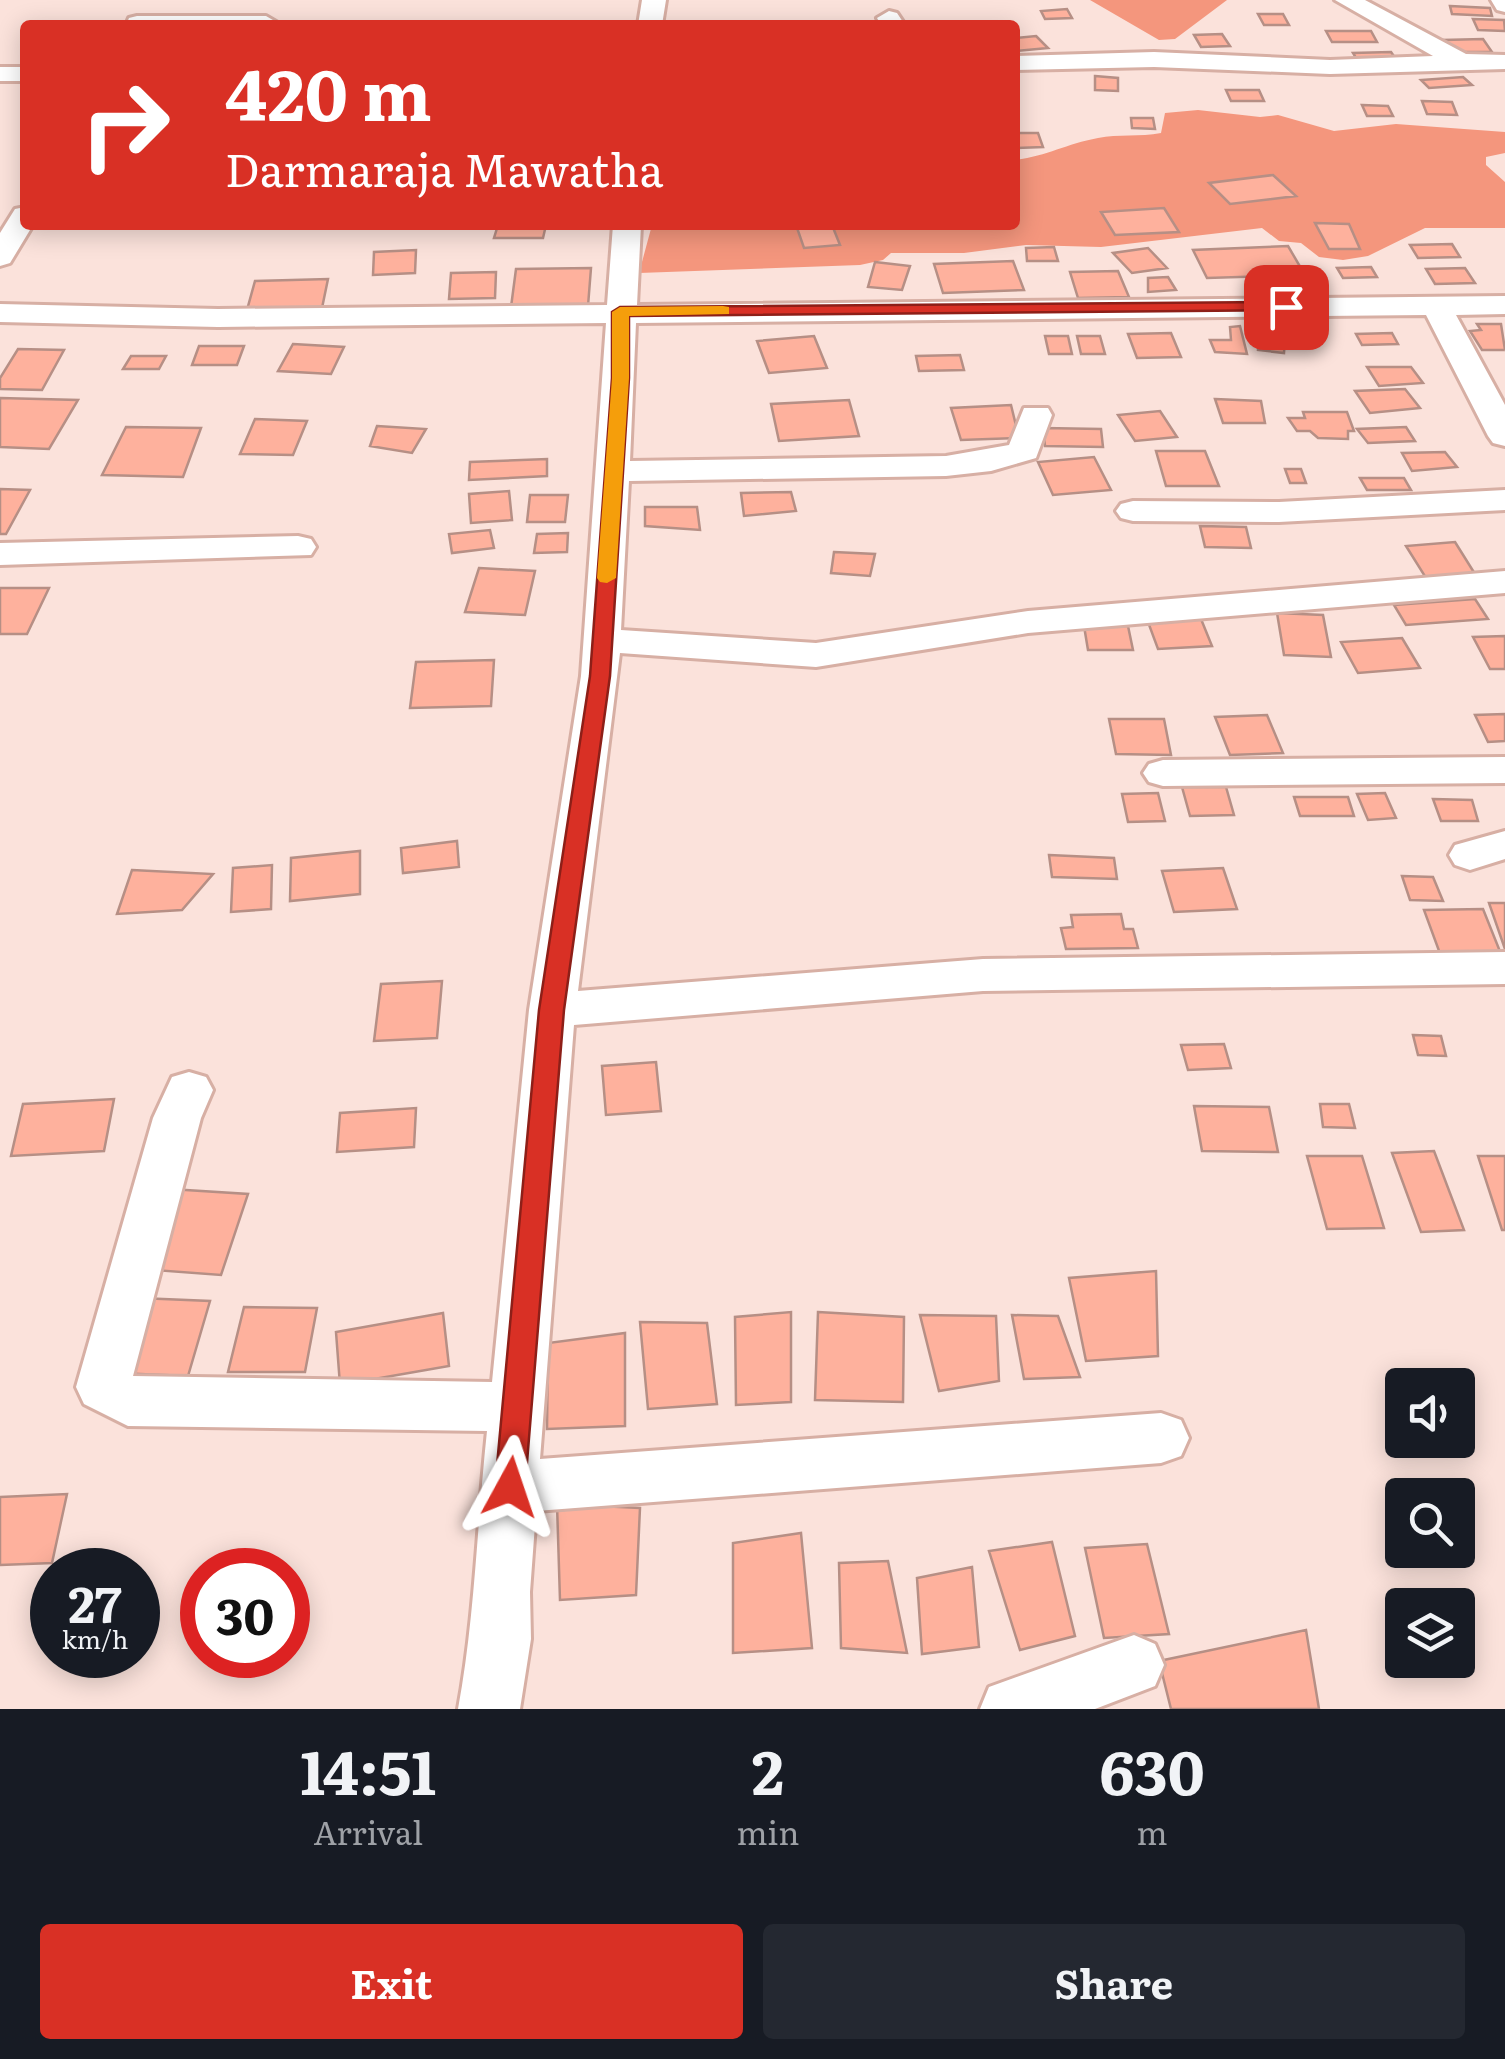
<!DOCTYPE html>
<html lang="en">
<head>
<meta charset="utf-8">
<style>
  :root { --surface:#171b24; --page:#242831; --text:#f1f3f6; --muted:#9ea1a6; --accent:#d93025 }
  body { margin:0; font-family:Literata,serif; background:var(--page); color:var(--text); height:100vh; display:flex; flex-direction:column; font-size:38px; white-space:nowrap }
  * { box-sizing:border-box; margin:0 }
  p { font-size:32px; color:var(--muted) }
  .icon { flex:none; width:55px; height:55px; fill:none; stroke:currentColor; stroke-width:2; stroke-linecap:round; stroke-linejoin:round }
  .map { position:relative; height:1709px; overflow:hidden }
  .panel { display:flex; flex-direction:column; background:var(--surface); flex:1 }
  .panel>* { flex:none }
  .hud { position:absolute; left:20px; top:20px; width:1000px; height:210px; border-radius:10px; box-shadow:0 5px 25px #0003; background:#d93025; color:#fff; overflow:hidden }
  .buttons { position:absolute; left:1385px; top:1368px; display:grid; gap:20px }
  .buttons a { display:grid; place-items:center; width:90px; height:90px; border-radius:10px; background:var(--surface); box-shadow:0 5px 25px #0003; font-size:50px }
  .speed { position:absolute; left:30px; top:1548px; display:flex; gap:20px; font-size:50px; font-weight:700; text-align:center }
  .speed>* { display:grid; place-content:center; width:130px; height:130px; border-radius:50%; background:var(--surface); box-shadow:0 5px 25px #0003; line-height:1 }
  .speed small { font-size:25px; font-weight:400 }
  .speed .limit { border:15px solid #d22; background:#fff; color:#111 }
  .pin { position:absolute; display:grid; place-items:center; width:85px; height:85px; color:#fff; margin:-42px; border-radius:20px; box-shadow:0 5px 15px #0006 }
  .me { position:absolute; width:110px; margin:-55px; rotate:5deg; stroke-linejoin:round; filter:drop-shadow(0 0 8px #0008) }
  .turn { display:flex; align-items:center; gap:35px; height:210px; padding:0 40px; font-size:45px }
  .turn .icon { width:130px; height:130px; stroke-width:2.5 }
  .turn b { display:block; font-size:70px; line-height:85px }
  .eta { display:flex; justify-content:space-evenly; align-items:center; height:170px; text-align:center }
  .eta b { font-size:60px; font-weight:700; line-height:70px }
  .button { display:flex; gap:20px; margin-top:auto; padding:20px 40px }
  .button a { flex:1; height:115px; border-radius:10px; background:var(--accent); color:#fff; font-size:40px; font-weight:700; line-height:115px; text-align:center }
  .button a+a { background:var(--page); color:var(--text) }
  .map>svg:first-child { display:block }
</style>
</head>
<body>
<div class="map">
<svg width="1505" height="1709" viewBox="0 0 1505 1709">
  <rect width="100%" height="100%" fill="#fbe2db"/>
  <!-- forest -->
  <path fill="#f4967d" d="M1090,0h137l-52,39 -16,1z
    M1198,110l62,7 18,-2 56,16 62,-7 109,8v21l-19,4v8l19,17v46h-80l-57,28 -25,4 -24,-3 -18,-14 -22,-2 -17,-13 -161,19 -75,-2 -62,8h-73l-8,7 -23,5 -221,8 13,-48h363v-65c32,-4 51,-16 83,-22 20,-4 42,-1 63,-5l4,-20z"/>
  <!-- building -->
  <path fill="#feb19d" stroke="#b68f85" stroke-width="2.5" d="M1450,6l40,2 2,8 -40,-2z
    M1067,9l5,9 -27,1 -4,-8z
    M1258,14h25l6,11h-25z
    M1473,19l31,1 1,11 -27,-1z
    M1326,31h45l6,11h-45z
    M1222,34l8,12 -29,1 -7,-12z
    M1036,36l12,12 -33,3v-13z
    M1483,39l9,13h-39l-9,-12z
    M1391,52l9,13 -39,1 -8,-13z
    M1095,76l23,2v13l-23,-1z
    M1463,77l9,8 -43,3 -8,-8z
    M1226,90h33l5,11h-33z
    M1422,101l30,1 5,13 -30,-1z
    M1362,105l26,1 5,10h-26z
    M1131,118h22l2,11 -23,-1z
    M1015,133h23l5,14 -26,1z
    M1273,175l23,21 -66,8 -21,-21z
    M1164,208l15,24 -64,3 -14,-23z
    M1315,223l34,1 11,25h-31z
    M498,225h48l-3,13h-49z
    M796,225h36l8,20 -36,3z
    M1452,244l8,13 -42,1 -8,-13z
    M1288,246l17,29 -98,3 -14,-28z
    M1054,247l4,14h-31l-1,-13z
    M1148,248l19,20 -35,5 -19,-20z
    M416,250l-1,23 -42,2 1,-23z
    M1013,261l11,29 -81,3 -9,-29z
    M875,262l35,4 -8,24 -34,-3z
    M1371,267l6,10 -34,1 -6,-10z
    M591,268l-3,38 -77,1 5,-38z
    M1465,268l10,15 -40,1 -9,-15z
    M1118,271l11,26 -51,1 -8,-26z
    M496,272l-1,26 -46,1 2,-26z
    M1168,277l8,13 -28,2v-14z
    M328,279l-6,29 -75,2 8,-29z
    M1296,282l29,10 -12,9 -21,-7z
    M1477,324h24l4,26h-23l-12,-19 11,-1z
    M1240,326l7,28 -32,-2 -5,-12h21l-1,-13z
    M1171,333l10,24 -44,1 -9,-24z
    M1392,333l6,11 -36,1 -6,-11z
    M1259,335l26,2 -1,16 -26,-3z
    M814,336l13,32 -58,5 -12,-32z
    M1045,336h23l4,18h-23z
    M1077,336h23l5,18h-24z
    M293,344l51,3 -13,27 -53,-3z
    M199,346h45l-7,19h-45z
    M18,349l46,1 -22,40 -42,-1v-11z
    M960,355l4,15 -45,1 -3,-15z
    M131,356h35l-7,13h-36z
    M1367,367h44l12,16 -44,3z
    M1405,389l15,19 -50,5 -15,-22z
    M0,398l78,2 -29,49 -49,-2z
    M1215,399l46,2 4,22h-42z
    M849,400l10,36 -80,5 -8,-37z
    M1011,405l8,33 -58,2 -10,-32z
    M1160,411l17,26 -42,4 -17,-26z
    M1303,412h44l7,19h-6v8l-30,-1 -8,-7h-13l-9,-13h17z
    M255,419l52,2 -14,34 -53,-1z
    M377,426l49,3 -14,24 -42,-7z
    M126,427l75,1 -18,49 -81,-2z
    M1406,427l9,14 -47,2 -11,-14z
    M1043,428l58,1 2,18 -58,-1z
    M1156,451h49l14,35h-53z
    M1445,452l12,15 -45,4 -10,-18z
    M1094,457l17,33 -58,5 -15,-33z
    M547,459v17l-78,4 1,-18z
    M1285,469h16l5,14h-16z
    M1360,478h44l7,12h-44z
    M0,489l30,1 -24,44h-6z
    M509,491l3,29 -41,3 -2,-29z
    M791,492l5,19 -52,5 -3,-23z
    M530,495h38l-3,27h-38z
    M645,507h52l3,23 -55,-4z
    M1200,526l46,1 5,21 -46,-1z
    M490,530l4,18 -42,5 -3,-19z
    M568,533l-1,19 -33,1 3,-19z
    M1455,542l20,32 -49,4 -20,-32z
    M834,552l41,2 -5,22 -39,-3z
    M479,568l56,3 -10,44 -60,-3z
    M0,588h49l-22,46h-27z
    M1475,599l13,20 -82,6 -12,-20z
    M1277,613l46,2 8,42 -47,-2z
    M1201,619l11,27 -54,3 -10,-27z
    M1084,626h44l5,24h-45z
    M1505,636v33h-15l-17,-32z
    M1402,638l18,30 -62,5 -17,-31z
    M494,660l-3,46 -81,2 6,-46z
    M1505,714v27l-17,1 -13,-27z
    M1267,715l16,38 -53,2 -15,-38z
    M1109,719h55l7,36 -55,-1z
    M1182,787h44l8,28 -44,1z
    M1158,793l7,28 -37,1 -6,-28z
    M1385,793l11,25 -28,2 -11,-26z
    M1294,797h54l6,19h-54z
    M1433,799l39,1 6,21h-37z
    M457,841l2,26 -56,6 -2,-25z
    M360,851v43l-70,7 1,-43z
    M1049,855l65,3 3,21 -65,-2z
    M272,865l-1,44 -40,3 2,-44z
    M1223,868l14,41 -63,3 -12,-41z
    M132,870l81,4 -31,36 -65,4z
    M1402,876l31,1 10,24 -33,-1z
    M1489,903h16v46z
    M1483,909l20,50h-61l-18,-49z
    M1121,914l3,15h9l5,19 -72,1 -5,-21 12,-1 -2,-12z
    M442,981l-5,57 -63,3 7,-57z
    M1413,1035l28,1 5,20 -28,-1z
    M1224,1044l7,24 -43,2 -7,-25z
    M656,1062l5,49 -55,4 -4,-49z
    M114,1099l-10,52 -93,5 12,-52z
    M1320,1104h29l6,24 -32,-1z
    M1194,1106l75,1 9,45 -76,-1z
    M416,1108l-2,39 -77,5 3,-39z
    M1434,1151l30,79 -43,2 -29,-79z
    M1307,1156h55l22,72 -57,1z
    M1478,1156h27v74h-3z
    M170,1189l78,5 -27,81 -81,-6z
    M1156,1271l2,85 -72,5 -17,-83z
    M139,1298l71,3 -22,75 -72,-3z
    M244,1307l73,1 -12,64h-77z
    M791,1312v90l-55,3 -1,-88z
    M818,1312l86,5 -1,85 -88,-2z
    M443,1313l6,53 -109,19 -4,-53z
    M920,1315l76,1 3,65 -60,10z
    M1012,1315l46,1 22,61 -56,2z
    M640,1322l67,1 10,81 -69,5z
    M625,1333v93l-78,3 1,-86z
    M67,1494l-15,69 -52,2v-68z
    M557,1504l83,4 -4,87 -76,5z
    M801,1533l11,115 -79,5v-110z
    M1052,1542l23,94 -55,14 -31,-99z
    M1147,1544l22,90 -65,4 -19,-90z
    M888,1561l19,92 -66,-5 -2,-85z
    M972,1567l7,80 -57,7 -5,-76z
    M1306,1630l13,79h-148l-12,-48z"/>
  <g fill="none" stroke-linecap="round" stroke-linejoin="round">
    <!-- minor casing -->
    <g stroke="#d7afa4" stroke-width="6">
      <path id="minor" d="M642,0h24l-4,25h-24z
        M1335,0h30l101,54 39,1v14l-175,5 -176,-7 -139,3v-14l139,-4 176,8 103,-4z
        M1491,0h14v12l-8,-2z
        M889,11l8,2 8,12h-24l-4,-7z
        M137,16h129l12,7 -152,2 3,-7z
        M0,67h25v14h-25z
        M25,207v18h8l-23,38 -10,3v-33l15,-24z
        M613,225h28l-4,80 868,-9v18l-49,1 49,90v41l-12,-3 -5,-7 -62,-121 -790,8 -6,138 316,-5 63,-11 15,-37h24l4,7 -16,43 -45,13 -45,5 -317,5 -8,149 195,13 212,-32 477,-40v22l-477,40 -212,34 -196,-14 -42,338 405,-32 522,-7v32l-522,7 -409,34 -34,434 621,-46 20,7 8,18 -8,18 -20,7 -625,48 -6,81 1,47 -11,70h-62c17,-91 19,-185 29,-278l-359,-5 -44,-22 -8,-17 77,-269 19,-41 17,-5 17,5 7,13 -12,28 -68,258 359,6 37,-372 52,-334 25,-353 -388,4 -218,-5v-18l218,5 389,-4z
        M1505,490v20l-226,12 -146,-1 -12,-3 -5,-7 5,-7 12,-3 146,1z
        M298,536l13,3 5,8 -5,8 -311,10v-22z
        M1505,757v26l-342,3 -14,-4 -6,-9 6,-9 14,-4z
        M1505,831v28l-35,11 -15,-5 -6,-10 6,-10z
        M1134,1635l21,9 9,21 -9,21 -60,23h-115l9,-22z"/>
    </g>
    <!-- minor -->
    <use href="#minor" fill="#fff" fill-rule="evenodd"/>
  </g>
  <!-- route -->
  <path fill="#d93025" stroke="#8d1f18" stroke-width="2.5" d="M1286,302l6,1v7l-663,6v62l-19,298 -46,334 -39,477 -5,10 -10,4 -11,-4 -4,-10 44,-477 51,-334 22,-298v-66l8,-5z"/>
  <!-- slow -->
  <path fill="#f59e0b" d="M723,306l6,1v7l-100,2v62l-13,200 -9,5 -7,-1 -3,-4 15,-200v-66l8,-5z"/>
</svg>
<div class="buttons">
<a><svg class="icon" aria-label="sound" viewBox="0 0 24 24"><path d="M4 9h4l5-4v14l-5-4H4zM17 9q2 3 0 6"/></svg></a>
<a><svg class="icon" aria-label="search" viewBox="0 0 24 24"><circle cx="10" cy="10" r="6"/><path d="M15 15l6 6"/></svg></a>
<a><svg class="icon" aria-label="layers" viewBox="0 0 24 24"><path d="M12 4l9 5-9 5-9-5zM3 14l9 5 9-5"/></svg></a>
</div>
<div class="speed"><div>27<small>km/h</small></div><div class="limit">30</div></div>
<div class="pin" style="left:1286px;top:307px;background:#d93025"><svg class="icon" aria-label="arrive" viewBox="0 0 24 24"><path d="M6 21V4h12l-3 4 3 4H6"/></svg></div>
<svg class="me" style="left:510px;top:1487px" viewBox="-20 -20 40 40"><path d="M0-17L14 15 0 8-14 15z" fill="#d93025" stroke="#fff" stroke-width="4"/></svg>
<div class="hud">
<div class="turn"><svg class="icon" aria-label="right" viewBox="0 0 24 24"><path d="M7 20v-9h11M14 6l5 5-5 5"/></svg><div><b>420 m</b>Darmaraja Mawatha</div></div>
</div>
</div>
<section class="panel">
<div class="eta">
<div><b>14:51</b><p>Arrival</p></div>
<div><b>2</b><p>min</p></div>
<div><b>630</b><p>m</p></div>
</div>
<div class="button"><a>Exit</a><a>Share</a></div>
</section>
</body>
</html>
